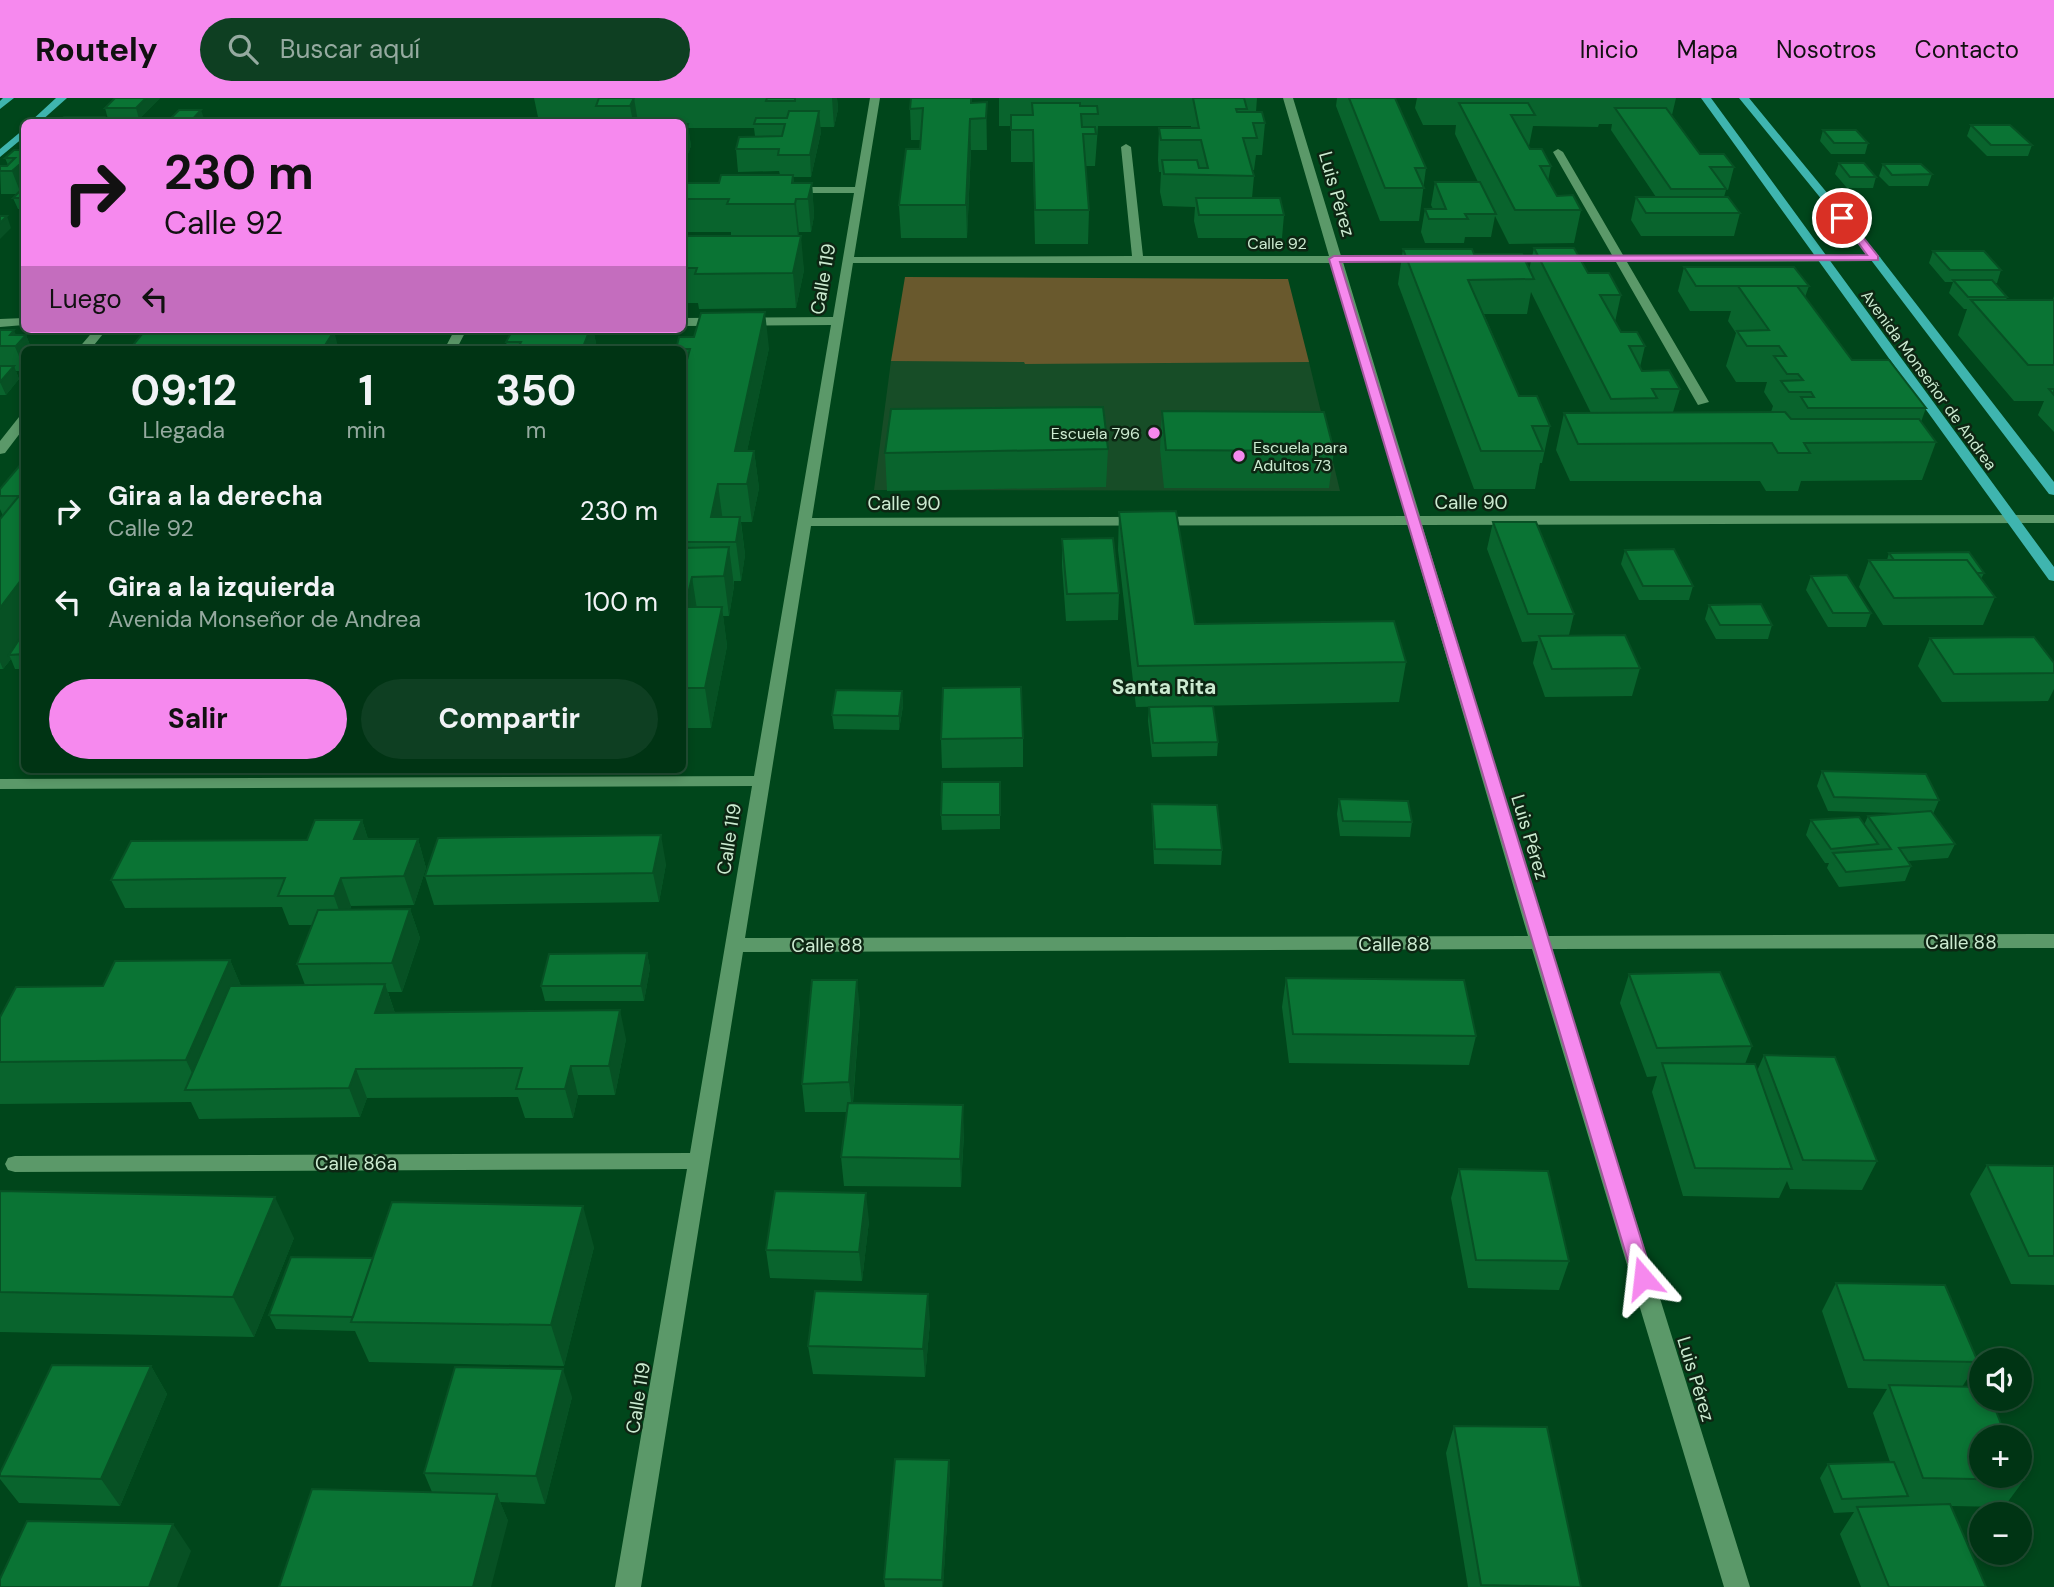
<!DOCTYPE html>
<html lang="es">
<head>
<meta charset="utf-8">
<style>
  :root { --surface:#003414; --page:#0e3f22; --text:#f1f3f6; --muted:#95aaa0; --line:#224f34; --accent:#f689ee }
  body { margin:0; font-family:"DM Sans",sans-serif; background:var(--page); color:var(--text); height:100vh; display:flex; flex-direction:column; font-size:26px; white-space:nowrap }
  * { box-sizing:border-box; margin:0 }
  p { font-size:23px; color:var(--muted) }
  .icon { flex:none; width:38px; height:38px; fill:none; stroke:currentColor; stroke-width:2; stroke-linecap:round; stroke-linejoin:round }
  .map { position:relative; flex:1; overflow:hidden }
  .side { position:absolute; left:21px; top:248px; width:665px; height:427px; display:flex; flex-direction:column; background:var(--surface); border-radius:10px; box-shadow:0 4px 10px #0003,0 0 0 2px var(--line) }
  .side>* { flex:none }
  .hud { position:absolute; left:21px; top:21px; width:665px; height:214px; border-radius:10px; box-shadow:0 4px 10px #0003,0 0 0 2px var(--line); background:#f689ee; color:#111; overflow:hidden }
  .controls { position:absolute; left:1969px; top:1250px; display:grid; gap:14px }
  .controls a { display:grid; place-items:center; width:63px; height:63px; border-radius:50%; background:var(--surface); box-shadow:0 4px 10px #0003,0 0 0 2px var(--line); font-size:35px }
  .pin { position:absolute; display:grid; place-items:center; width:60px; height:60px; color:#fff; margin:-30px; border:4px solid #fff; border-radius:50%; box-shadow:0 2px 7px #0007 }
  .me { position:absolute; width:77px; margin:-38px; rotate:343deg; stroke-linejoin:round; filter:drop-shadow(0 0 5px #0008) }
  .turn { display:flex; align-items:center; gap:24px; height:147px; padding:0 28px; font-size:32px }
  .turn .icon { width:91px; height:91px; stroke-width:2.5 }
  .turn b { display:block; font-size:49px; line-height:60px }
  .then { display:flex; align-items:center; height:66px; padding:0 28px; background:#0003; gap:14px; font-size:26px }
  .eta { display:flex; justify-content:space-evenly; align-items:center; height:119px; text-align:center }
  .eta b { font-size:42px; font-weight:700; line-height:49px }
  .action { display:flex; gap:14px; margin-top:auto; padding:14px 28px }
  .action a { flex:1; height:80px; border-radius:42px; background:var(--accent); color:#111; font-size:28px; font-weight:700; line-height:80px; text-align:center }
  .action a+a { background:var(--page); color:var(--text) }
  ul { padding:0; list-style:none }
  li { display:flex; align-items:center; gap:21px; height:91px; padding:0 28px }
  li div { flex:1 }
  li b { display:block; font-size:26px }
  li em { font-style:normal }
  header { display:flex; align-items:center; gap:42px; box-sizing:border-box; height:98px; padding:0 35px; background:var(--accent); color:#111 }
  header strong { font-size:33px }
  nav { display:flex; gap:38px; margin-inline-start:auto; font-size:24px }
  .search { width:490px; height:63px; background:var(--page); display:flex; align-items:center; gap:18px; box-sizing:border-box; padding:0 24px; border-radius:38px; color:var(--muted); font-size:26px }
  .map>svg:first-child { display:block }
</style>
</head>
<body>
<header>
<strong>Routely</strong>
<div class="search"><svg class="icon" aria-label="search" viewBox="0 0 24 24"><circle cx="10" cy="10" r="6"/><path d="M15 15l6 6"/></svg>Buscar aquí</div>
<nav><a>Inicio</a><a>Mapa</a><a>Nosotros</a><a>Contacto</a></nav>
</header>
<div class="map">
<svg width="2054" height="1489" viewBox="0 0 2054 1489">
  <rect width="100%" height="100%" fill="#00461b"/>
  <!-- built -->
  <path fill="#174d27" d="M891,263l418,1 31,129 -466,-1z"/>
  <!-- green -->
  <path fill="#69592d" d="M905,179l383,2 21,83 -284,2 -1,-2 -133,-1z"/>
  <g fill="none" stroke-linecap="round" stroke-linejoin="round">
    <!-- minor -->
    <path fill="#5b9969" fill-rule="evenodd" d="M870,0h10l-26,159 278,-1 -11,-109 5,-3 5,3 12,109h186l-46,-158h10l48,158h82l6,3 -6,3h-80l77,254 634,-1v8l-632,2 125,411 507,-2v14l-503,1 199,638h-26l-192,-638 -789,3 -102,635h-26l72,-418 -672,3 -7,-2 -3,-6 3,-6 7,-2 675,-3 62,-367 -752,3v-10l754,-3 77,-451 -149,1v-8l151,-1 21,-124h-64l-5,-3 5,-3h65zM853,165h478l75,253 -594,2zM1408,427l120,411 -783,2 66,-412z
      M1558,51l5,3 60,103h252l6,3 -6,3 -248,1 82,140 -11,3 -82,-143h-116l-6,-3 6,-3 112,-1 -59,-103z
      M0,221l24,-1v7l-24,2z
      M95,231h12l-17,21h-13z
      M455,231h12l-11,21h-12z
      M24,318v12l-19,25 -5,1v-13l19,-24z"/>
    <!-- major -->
    <path fill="#3fb5af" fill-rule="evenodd" d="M3,0h11l-14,11v-8z
      M56,0h11l-27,24h-10z
      M1701,0h10l343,469v14l-5,-1z
      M1739,0h10l130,158 175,226v13l-5,-1 -178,-234z
      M24,31v8l-24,20v-8z"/>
  </g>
  <!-- wall -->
  <path fill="#09642d" d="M160,0l-21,21h-31l-3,-11z
    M534,0h303l1,11 -4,18h-14l1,5 -10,45h-18l1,6h18l2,33 -3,16h-12l-1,4 6,34 -8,38 -97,1 -1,-6h-16v-67h49v-4h-49v-49h37l61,-8 -1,-4 -41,1 -2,-23 19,-13 -1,-8h-66l3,18 -9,23v-47h-143z
    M911,0h61v5l15,-1v48h-16l-4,88h-66l-2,-33 21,-56v-9h-9l-1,-31z
    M999,0h258l-1,14 9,11 -3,32h-6l-2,15h-2l2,6 -2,22 32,17 -2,23h-84l-4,-17 1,-14 -32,-1 -3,-14 1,-20h-2l-1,-12 1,-32h32v-2h-93l-3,40h-10l4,44 -1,34h-53l-2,-82h-22v-36h-12z
    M1337,0h58l31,70 -7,53h-39l-44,-115z
    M1417,0h259l-4,17 28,39 34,13 -6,23h-2l-2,7 16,16 -6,23h-93l-10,-16 5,-23h20l-45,-67 1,-6h-13l-1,3 -65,-1 -4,20 1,3 21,17 -3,15 9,15 24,14 -7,33 -65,1 -14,-28 -4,21h-26l-1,6h-39l-4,-11 4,-23h8l-2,-4 4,-23h43l-23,-48 1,-9h-33l-8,-17z
    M1971,27l61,20 -4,11h-41l-20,-20z
    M1823,32l45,13 -3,11h-34l-11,-13z
    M24,52v59h-6l-5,-11 4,-4h-16l-1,-28 8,-1 -3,-7z
    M1839,65l37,14 -3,11h-26l-12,-14z
    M1883,66l49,10 -4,12h-39l-10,-10z
    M1534,150l54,25 33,22 -6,27 6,10 24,14 -5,21 2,4 38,18 -7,23h98l2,-6 -9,-14 3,-10h-31l-10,-16 10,-33 -8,-12 3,-10h-41l-12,-20 6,-24 125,19 -4,11 47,63 74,48 -5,14 15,20 -14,38 -121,1 -3,10h-32l-6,-10h-190l-14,-31 8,-37h27l-60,-121 -4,22h-43l35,82 31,30 -8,37h-2l-5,26h-61l-76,-205 5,-35 71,5 55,16z
    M1933,153l68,19 -4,13h-3l13,14 -1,3h47l1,-4v136l-16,-17 6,-14h-30l-56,-66 9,-26h-3l-15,-16 4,-11h-8l-16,-19z
    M513,231h80l4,19 -1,2h-88l-2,-8z
    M0,232l16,5h10l6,15h-8v21h-8l3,8 -13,16h-6z
    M769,250l-22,103h7l5,37 -7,34h-11l4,33 -4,26h-7v5l-5,30h-6l4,30 -16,82h-29v-378l-6,-1z
    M1162,313l172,40 -5,37h-165l-4,-39z
    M1108,351l-2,38 -219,4 -2,-38z
    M21,366l3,205h-9l-4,-10 -8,10h-3v-150l3,-3 -3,-7v-20z
    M1119,414l76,112 211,38 -7,40 -263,5 -18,-157z
    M1493,424l81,92 -5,21 71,33 -8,28 -87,1 -12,-34 5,-22 -16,1 -35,-93z
    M1062,441l57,54 -1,27 -52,1 -4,-55z
    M1625,452l68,36 -4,14h-50l-18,-36z
    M1889,455l95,20 -3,6 14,18 -12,28h-100l-24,-38 10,-27h18z
    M1811,478l60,37 -5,14h-38l-22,-37z
    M1709,507l63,20 -4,14h-52l-11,-20z
    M1930,540l124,25v26l-6,12 -106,1 -24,-36z
    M902,593l1,15 -4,24 -65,-1 -2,-14z
    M1149,609l69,35 -1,14 -65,1 -4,-36z
    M1023,640v29l-81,1 -1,-29z
    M1822,673l117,29 -6,14 22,30 -7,14 -40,3 3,5 -6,15 -66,6 -12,-19 2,-5h-4l-19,-28 5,-15 53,5 4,-9 32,-3 -72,-2 -11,-25z
    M1000,684v47l-58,1 -1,-15z
    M1339,701l73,23 -2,15 -70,-1 -3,-22z
    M1152,706l70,46 -1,15 -67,-1 -2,-46z
    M362,722l6,19h50l8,29 -12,37 -63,1 -1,4 60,-1 10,29 -18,54h-14l7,21 231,26 -11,56h-37l-5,23h-48l-7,-21 -151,1 -7,19 -161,2 -8,-17 -191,2v-87l230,-57 11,26 64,-1 -8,-21 15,-39h-23l-7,-18 -157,1 -14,-28 196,-40z
    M666,766l-7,38 -225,3 -9,-29z
    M647,855l3,15 -6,33h-99l-4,-15z
    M1629,876l123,72 -7,18 12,7 7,-16 113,106 -15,29 -72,-1 -3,-8 -8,17 -96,-2 -31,-104 5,-16 -10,1 -27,-74z
    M1286,880l190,58 -7,29 -180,-2 -7,-56z
    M860,911l-7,94 111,30 -3,54 -117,-1 -3,-29 6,-45h-42l-3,-28z
    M1987,1067l67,1v119l-43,-1 -41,-90z
    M1459,1071l110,92 -10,29 -91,-2 -17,-90z
    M0,1093l294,47 -40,99 -254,-5z
    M869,1123l-7,60 -92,-3 -4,-28z
    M594,1149l-30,119 -195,-4 -14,-31 -79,-2 -7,-14 104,-57z
    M1836,1185l142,79 -16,25 62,93 -20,27 -53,-1 35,81h-125l-21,-53 14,-22 -20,1 -14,-35 8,-14 62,-2 -17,-49 14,-24 -39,-1 -26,-77z
    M930,1224l-5,55 -112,-3 -5,-28z
    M151,1268l16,28 -47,112 -101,-3 -19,-24v-6z
    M572,1299l-27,107 -45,-2 8,19 -76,-29 -8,-19z
    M1454,1328l127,161h-113l-22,-134z
    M949,1362l1,14 -7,113h-58l-1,-8z"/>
  <!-- shaded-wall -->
  <path fill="#075124" d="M146,0h14l-21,21 -3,-11z
    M634,0l4,24h-5l-3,-16z
    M832,0h5l1,11 -4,18z
    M987,4v48l-1,-32z
    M201,12l4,11 -2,1h-13z
    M819,13l2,21 -10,45 -1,-22z
    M970,21l1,31 -4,88 -1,-33z
    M688,26l3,22 -9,23v-30z
    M19,67l5,15v11l-3,3 -9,-23z
    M793,77l6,57 -1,5 -6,-54z
    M812,85l2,33 -3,16 -3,-33z
    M7,118l4,12 -11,11v-16z
    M801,138l3,34 -8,38 -3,-35z
    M765,214l4,36 -29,136 -5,-33z
    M590,231h3l4,19 -1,2h-13v-3z
    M14,232l5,12 7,-7 6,15h-8v18l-14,-33z
    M334,233l5,19h-17z
    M14,268l5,13 -13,16 -6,-13z
    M754,353l5,37 -7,34 -5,-38z
    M718,386l5,38 -12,-5z
    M740,419l5,38 -4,26 -5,-39z
    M729,449l5,39 -5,30 -5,-40z
    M24,478v63l-15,16 2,4 -8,10 -3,-7v-54z
    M692,479l6,39 -13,-9z
    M722,509l5,39 -16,82 -6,-40z
    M902,593l1,15 -4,24v-14z
    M362,722l9,29 -17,-10z
    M661,737l5,29 -7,38 -6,-29z
    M418,741l8,29 -12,37 -10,-29z
    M341,780l10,28 -7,19 -10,-29z
    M410,811l10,29 -18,54 -10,-29z
    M647,855l3,15 -6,33 -3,-15z
    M230,862l18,42 -48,88 -14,-30z
    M857,882l3,29 -8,102 -3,-29z
    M385,886l10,29h-20z
    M620,912l6,29 -11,56 -6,-29z
    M571,968l7,29 -5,23 -8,-29z
    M356,971l11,29 -7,19 -11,-29z
    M963,1007l1,28 -3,54 -1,-28z
    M866,1095l3,28 -7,60 -3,-29z
    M275,1099l19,41 -40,99 -21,-40z
    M583,1108l11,41 -30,119 -13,-41z
    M928,1196l2,28 -5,55 -2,-28z
    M151,1268l16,28 -47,112 -19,-27z
    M563,1271l9,28 -27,107 -9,-28z
    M949,1362l1,14 -7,113h-1z
    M497,1396l11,27 -17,66h-18z
    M173,1426l18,27 -14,36h-28z"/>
  <!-- building -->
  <path fill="#0a7434" stroke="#075124" stroke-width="2" d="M115,0h31l-10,10h-31z
    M599,0h35l-4,8h-34z
    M767,0h28v3h-29z
    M911,0h60v5l16,-1 -1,16 -16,1 -4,86h-67l7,-56h14l3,-41 -13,1z
    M1193,0h51l3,11h-11l1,3h25l3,11h-12l4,15h-14l11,38 -90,-2 -2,-14h35l2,8h9l-7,-28h-40l-2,-12h40z
    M1349,0h46l31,70h-11l9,20h-39z
    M1032,5h48v3h17l1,8h-17l1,13h13l1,7h-13l6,76h-54l-2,-80h-22v-15h22z
    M1459,5h69l7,12h-24l19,34h12l9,17h-11l17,30 16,-1 8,15h-66z
    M1615,10h51l34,46h24l10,13h-24l16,22h-55z
    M179,12h22l-11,12h-23z
    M789,13h30l-9,44h-32l1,-6h-43l3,-12 43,-1 3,-12h-31l2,-6h31z
    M64,19h40l-5,5h-41z
    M682,26h6l-6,15z
    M1971,27h39l22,20h-41z
    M1823,32h33l12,13h-34z
    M14,52h10v15h-5l-7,6h-12v-5h7l8,-8h-10z
    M1839,65h25l12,14h-26z
    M1883,66h38l11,10 -40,1z
    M721,77h72l-1,8h20l-4,16h-12l-1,5h-68l2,-5h-47v-16h37z
    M1435,84h45l16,32h-31l3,5h-39l-4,-10h21z
    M24,89v11h-11z
    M1636,99h92l12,16h-94z
    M1196,100h84l4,17h-85z
    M0,118h7l-7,7z
    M682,138h119l-8,37 -98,1 2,-6h-15z
    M1534,150h40l14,25h21l12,22h-21l21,37h16l8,14h-16l13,25 27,-1 11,19h-28l5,9 -46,1z
    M1403,151h69l2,5h48l12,25 -66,1 51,116h18l13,30h-18l11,25h-62z
    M1933,153h51l17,19h-51z
    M1684,169h110l15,19h-113z
    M1953,182h39l15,17h-39z
    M1738,188h59l55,74h37l37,48h-118l-7,-11h13l-3,-5h-22l-8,-11 22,-1 -5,-6h-11l-13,-18h12l-7,-10h-32l-10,-15 32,-1z
    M1971,202h83v65h-26z
    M765,214l-30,139h19l-7,33h-29l-7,33h29l-4,25h-54v-164l8,-29h-14l3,-12h15l7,-24z
    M201,231h21l-2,3 29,-1 2,-2h50l-1,2h34l-12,19h-193l13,-16 58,-4z
    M513,231h77l-7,18h-22l-1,3h-43l4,-8h-15z
    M0,232h14l-4,5h16l-10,11h-16z
    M0,268h14l-14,16z
    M2049,291h5v6z
    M1103,309l5,42 -223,4 6,-44z
    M1162,313l162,1 10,39 -168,-1z
    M1785,314l6,7h128l17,23 -132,1 6,10h-32l-6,-10 -194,1 -14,-31z
    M21,366h3v112l-24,32v-89l19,-23h-19v-7z
    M1176,413l19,113 199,-3 12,41 -268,4 -19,-154z
    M1493,424h43l38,92h-46z
    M1113,440l6,55 -52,1 -5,-55z
    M729,449l-5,29 -32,1 -7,30h37l-17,81h-23v-140z
    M1674,451l19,37h-50l-18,-36z
    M1969,454l15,21h-7l-10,-13h-73l-5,-7z
    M1869,462h98l28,37 -101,1z
    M1847,477l24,38h-38l-22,-37z
    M1761,506l11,21h-52l-11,-20z
    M24,534v22l-15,1z
    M1625,537l15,33 -88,1 -13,-33z
    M2034,539l20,26v10l-100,1 -24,-36z
    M1021,589l2,51 -82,1 2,-51z
    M836,592l66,1 -3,25 -67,-1z
    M1213,608l5,36 -65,1 -4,-36z
    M1822,673l104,3 13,26 -105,-3z
    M942,684h58v33h-59z
    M1339,701l69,2 4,21 -69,-1z
    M1152,706l65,1 5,45 -67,-1z
    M1931,713l24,33 -56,4 12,18 -65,6 -13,-19 58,-4 -23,-33z
    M1859,719l19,27 -47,5 -20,-29z
    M315,722h47l-8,19h64l-14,37 -63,2 -7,18h-56l7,-18 -174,2 20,-39 176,-1z
    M661,737l-8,38 -228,3 13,-38z
    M410,811l-18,54 -95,1 21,-54z
    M647,855l-6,33h-100l8,-32z
    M230,862l-44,100 -186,2v-45l16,-30 87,-1 12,-25z
    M1720,874l32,74 -95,2 -28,-74z
    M1286,880l178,2 12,56 -183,-2z
    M812,882h45l-8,102 -47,2z
    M385,886l-10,29 245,-3 -11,56h-38l-6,23h-49l6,-21 -166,1 -7,19 -164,2 45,-104z
    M1764,957l71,2 42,104 -74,-1z
    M1662,965l93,1 37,105 -97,-1z
    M848,1005l115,2 -3,54 -119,-2z
    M1987,1067l67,1v90h-25z
    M1459,1071l89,2 21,90 -93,-1z
    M0,1093l275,6 -42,100 -233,-5z
    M775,1093l91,2 -7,59 -93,-2z
    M392,1104l191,4 -32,119 -200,-3z
    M291,1159l82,1 -20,59 -84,-2z
    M1836,1185l109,2 33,77 -114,-2z
    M815,1193l113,3 -5,55 -115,-3z
    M52,1267l99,1 -50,113 -101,-3v-3z
    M455,1269l108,2 -27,107 -112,-3z
    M1889,1287l92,2v11h10l15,39h-25v38h39v-5l4,10 -101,-2z
    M1454,1328l93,1 34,160 -100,-2z
    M895,1361l54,1 -7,120 -58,-1z
    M1894,1364l14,34 -66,3 -14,-35z
    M312,1391l185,5 -24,93h-194z
    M1950,1406l36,83h-97l-32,-80z
    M27,1423l146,3 -24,63h-149v-8z"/>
  <!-- route -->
  <path fill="#f689ee" stroke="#a0599b" stroke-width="2" d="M1839,118h7l32,40v4l-538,2 313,1016 -3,6 -7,3 -7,-3 -3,-6 -304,-1019 5,-3 533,-1z"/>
  <!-- markers -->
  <g fill="#f689ee" stroke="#0d2613" stroke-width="2.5">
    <circle cx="1154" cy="335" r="7"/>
    <circle cx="1239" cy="358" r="7"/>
  </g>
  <g text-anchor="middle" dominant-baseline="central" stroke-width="5" stroke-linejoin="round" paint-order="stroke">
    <!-- far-street labels -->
    <g font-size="16" fill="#ccebd1" stroke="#0d2613">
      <text x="1277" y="145">Calle 92</text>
      <text transform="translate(1929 282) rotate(54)">Avenida Monseñor de Andrea</text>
    </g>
    <!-- far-poi labels -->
    <g font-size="16" fill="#ccebd1" stroke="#0d2613" text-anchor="end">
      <text x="1140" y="335">Escuela 796</text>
      <text x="1253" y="349" text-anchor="start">Escuela para<tspan x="1253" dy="18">Adultos 73</tspan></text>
    </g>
    <!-- street labels -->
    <g font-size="19" fill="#ccebd1" stroke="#0d2613">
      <text transform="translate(1337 96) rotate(74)">Luis Pérez</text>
      <text transform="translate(823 181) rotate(-80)">Calle 119</text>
      <text x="1471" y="404">Calle 90</text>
      <text x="904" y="405">Calle 90</text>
      <text transform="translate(1530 739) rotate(73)">Luis Pérez</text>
      <text transform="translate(729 741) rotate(-81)">Calle 119</text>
      <text x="1961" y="844">Calle 88</text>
      <text x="1394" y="846">Calle 88</text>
      <text x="827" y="847">Calle 88</text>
      <text x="356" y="1065">Calle 86a</text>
      <text transform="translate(1696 1281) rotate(73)">Luis Pérez</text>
      <text transform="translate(638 1300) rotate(-81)">Calle 119</text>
    </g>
    <!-- neighbourhood labels -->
    <g font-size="21" font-weight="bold" fill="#ccebd1" stroke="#0d2613">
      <text x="1164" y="589">Santa Rita</text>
    </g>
  </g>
</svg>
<div class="controls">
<a><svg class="icon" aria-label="sound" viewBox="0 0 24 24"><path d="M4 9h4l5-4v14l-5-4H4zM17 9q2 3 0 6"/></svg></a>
<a>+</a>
<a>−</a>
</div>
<div class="pin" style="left:1842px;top:120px;background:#d93025"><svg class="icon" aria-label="arrive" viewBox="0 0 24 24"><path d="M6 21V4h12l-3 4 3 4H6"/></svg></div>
<svg class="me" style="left:1643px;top:1180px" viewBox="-20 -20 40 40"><path d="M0-17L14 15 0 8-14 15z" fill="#f689ee" stroke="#fff" stroke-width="4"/></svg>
<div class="hud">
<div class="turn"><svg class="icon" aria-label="right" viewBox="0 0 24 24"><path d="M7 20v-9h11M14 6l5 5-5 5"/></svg><div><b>230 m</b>Calle 92</div></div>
<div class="then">Luego<svg class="icon" aria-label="left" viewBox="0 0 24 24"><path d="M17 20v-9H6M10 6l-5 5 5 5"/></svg></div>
</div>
<section class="side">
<div class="eta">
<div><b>09:12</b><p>Llegada</p></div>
<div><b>1</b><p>min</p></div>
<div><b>350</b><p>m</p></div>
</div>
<ul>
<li><svg class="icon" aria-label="right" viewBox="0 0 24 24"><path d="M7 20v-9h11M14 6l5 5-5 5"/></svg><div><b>Gira a la derecha</b><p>Calle 92</p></div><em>230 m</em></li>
<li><svg class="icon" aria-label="left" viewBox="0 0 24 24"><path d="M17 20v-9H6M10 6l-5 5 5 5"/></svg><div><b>Gira a la izquierda</b><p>Avenida Monseñor de Andrea</p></div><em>100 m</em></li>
</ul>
<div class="action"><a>Salir</a><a>Compartir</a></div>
</section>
</div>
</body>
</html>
